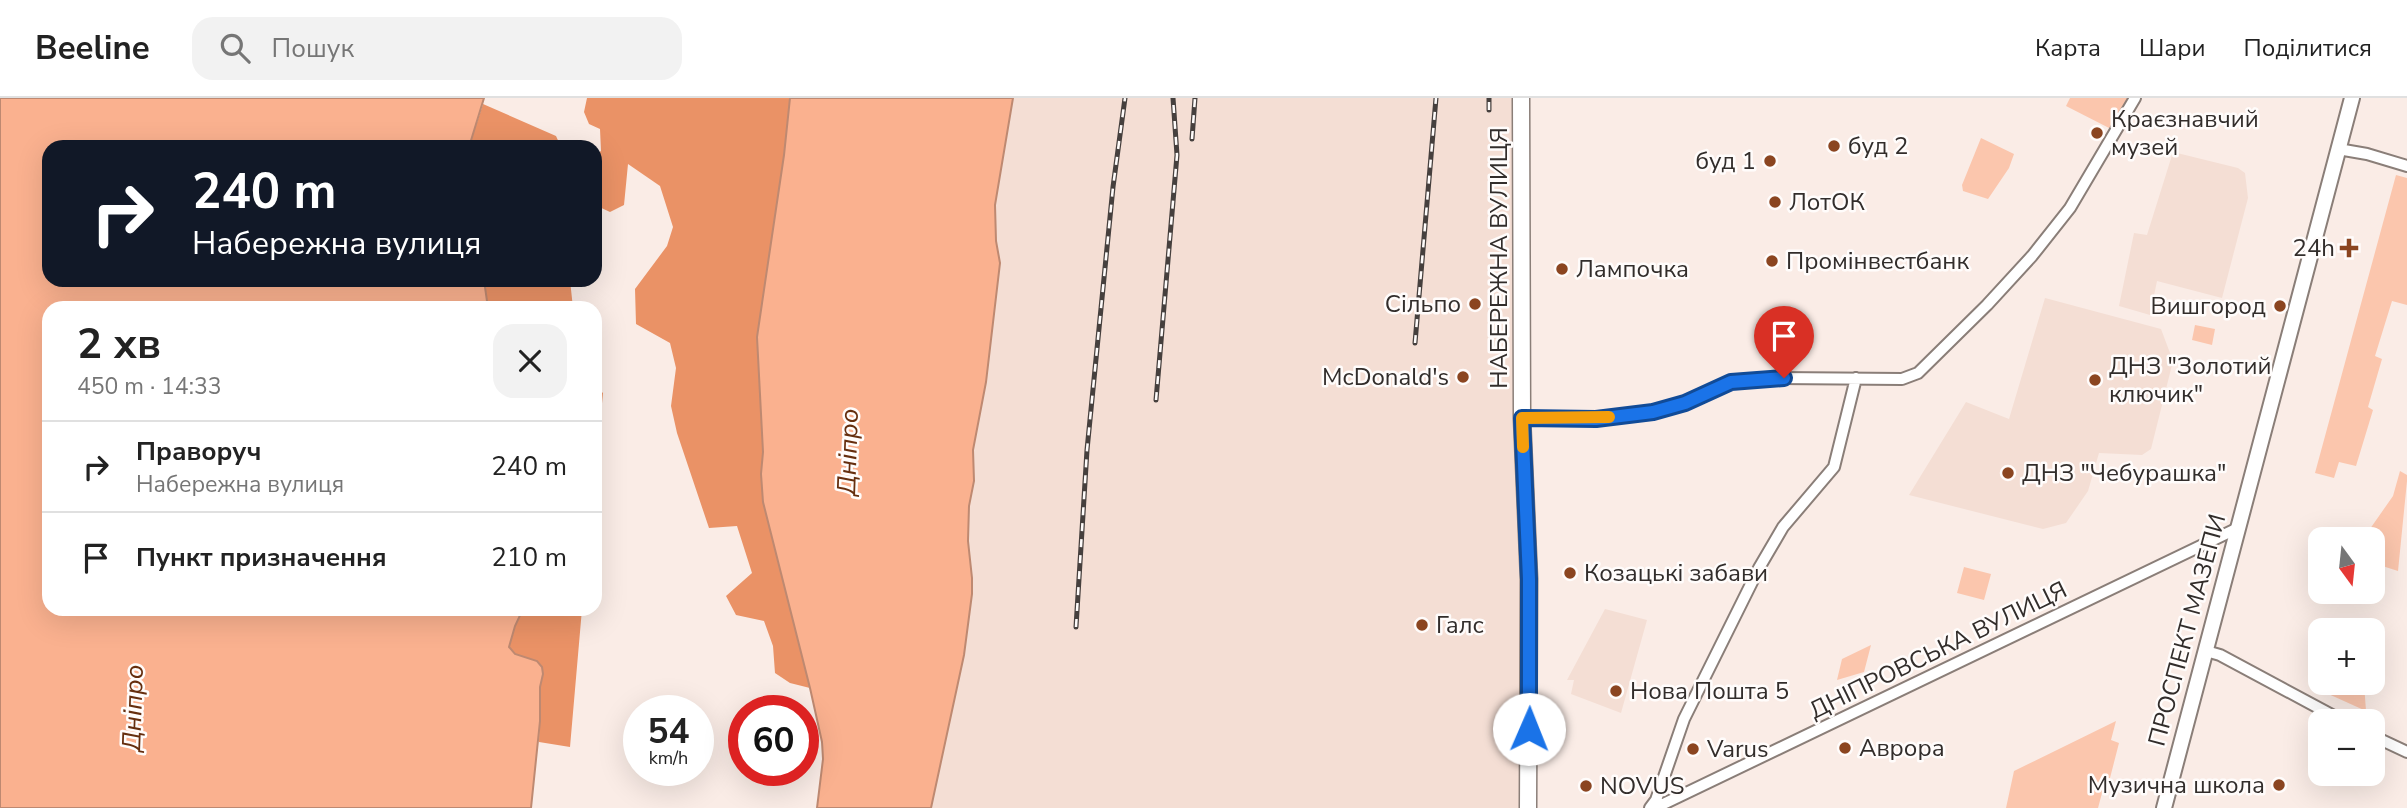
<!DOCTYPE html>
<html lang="uk">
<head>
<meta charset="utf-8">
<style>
  :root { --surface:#fff; --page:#f2f2f2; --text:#222; --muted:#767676; --line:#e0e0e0 }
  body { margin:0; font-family:"Nunito Sans",sans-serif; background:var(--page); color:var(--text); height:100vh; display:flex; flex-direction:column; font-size:26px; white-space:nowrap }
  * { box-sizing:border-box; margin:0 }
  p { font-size:23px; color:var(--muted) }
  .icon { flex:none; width:38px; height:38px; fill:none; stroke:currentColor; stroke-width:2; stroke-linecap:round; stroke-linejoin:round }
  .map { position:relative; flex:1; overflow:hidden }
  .sheet { position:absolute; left:42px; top:203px; width:560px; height:315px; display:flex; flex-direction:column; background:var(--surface); border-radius:21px; box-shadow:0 7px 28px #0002 }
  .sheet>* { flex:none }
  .hud { position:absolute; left:42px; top:42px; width:560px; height:147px; border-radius:21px; box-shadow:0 7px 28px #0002; background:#111827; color:#fff; overflow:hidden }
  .needle { width:46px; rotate:165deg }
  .controls { position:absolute; left:2308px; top:429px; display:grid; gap:14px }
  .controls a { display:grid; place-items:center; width:77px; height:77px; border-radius:14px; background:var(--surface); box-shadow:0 7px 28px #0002; font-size:35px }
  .speed { position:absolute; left:623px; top:597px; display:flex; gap:14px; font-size:35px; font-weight:700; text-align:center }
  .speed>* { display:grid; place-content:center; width:91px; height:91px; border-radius:50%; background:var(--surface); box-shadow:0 7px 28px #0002; line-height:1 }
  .speed small { font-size:18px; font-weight:400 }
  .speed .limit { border:10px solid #d22; background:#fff; color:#111 }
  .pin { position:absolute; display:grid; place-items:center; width:60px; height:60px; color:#fff; margin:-72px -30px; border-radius:50% 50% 50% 0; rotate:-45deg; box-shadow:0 0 7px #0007 }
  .pin .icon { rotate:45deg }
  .me { position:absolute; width:77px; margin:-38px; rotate:1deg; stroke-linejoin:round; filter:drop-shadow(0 0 5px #0008) }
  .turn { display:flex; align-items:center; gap:24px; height:147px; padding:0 35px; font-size:32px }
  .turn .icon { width:91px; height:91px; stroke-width:2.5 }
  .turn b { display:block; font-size:49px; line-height:60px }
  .round { display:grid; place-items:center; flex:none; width:74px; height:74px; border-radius:21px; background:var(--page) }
  .summary { display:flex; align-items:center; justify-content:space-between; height:119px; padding:0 35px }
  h1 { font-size:42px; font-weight:700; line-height:52px }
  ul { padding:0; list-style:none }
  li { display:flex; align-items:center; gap:21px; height:91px; padding:0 35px; border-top:2px solid var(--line) }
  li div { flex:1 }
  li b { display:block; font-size:26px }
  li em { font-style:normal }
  header { display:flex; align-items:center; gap:42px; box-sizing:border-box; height:98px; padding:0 35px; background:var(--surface); border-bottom:2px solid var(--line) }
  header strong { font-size:33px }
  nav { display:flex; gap:38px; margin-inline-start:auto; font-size:24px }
  .search { width:490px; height:63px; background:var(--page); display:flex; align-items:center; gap:18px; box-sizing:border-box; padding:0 24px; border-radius:21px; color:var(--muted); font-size:26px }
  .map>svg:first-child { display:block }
</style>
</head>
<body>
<header>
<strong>Beeline</strong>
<div class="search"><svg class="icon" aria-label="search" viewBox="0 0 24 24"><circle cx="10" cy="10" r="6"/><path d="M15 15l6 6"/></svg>Пошук</div>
<nav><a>Карта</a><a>Шари</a><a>Поділитися</a></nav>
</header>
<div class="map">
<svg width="2407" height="710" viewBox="0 0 2407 710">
  <rect width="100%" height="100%" fill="#faece6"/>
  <!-- built -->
  <path fill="#f4ded4" d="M1013,0h503l7,373 -3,337h-589l33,-153 8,-61v-16l-4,-37 1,-35 5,-25 -1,-31 13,-68 14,-119 -4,-22 -1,-36z
    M2173,54l65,16 7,5 3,25 -26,100 -65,-17 -7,34 -31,-9 15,-73 13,2z
    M2045,200l116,31 12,32 -22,88 -9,6 -43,-2 -11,38 -22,32 -23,6 -134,-34 57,-93 43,17z
    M1605,511l42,11 -26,93 -50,-19 3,-14h-7z"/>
  <!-- green -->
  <path fill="#fbc6ad" d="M2070,0h62l-19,32 -47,-24z
    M1981,40l33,16 -5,14 -21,31 -25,-8 -1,-6z
    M2396,77l11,3v127l-15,-4 -17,55 7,3 -14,48 5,3 -17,56 -17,-4 -5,16 -19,-5z
    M2195,227l20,4 -3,16 -20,-5z
    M2400,373l7,4v6l-9,90 -25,-8v-24h-7l-1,-3 28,-40z
    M1964,469l27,7 -7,26 -27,-7z
    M1871,547l-7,27 -27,8 5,-21z
    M2327,585h37l2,28 -42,-19z
    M2116,623l-5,19 8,3 -9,35h-4l-8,30h-92l8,-37z"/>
  <!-- forest -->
  <path fill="#ea9266" d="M587,0h203l-6,57 -27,182 6,115 -2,22 2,28 47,186 -20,-5 -15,-10 -2,-27 -9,-25 -28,-6 -10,-19 26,-23 -15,-47 -28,2 -32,-95 -6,-27 5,-38 -6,-25 -34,-19 -1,-35 32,-43 6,-19 -13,-41 -32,-22 -4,41 -14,7 -15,-7v-50l6,-4 -1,-22 -11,-5 -5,-12z
    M483,6l73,32 5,11h-92z
    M484,182h86l3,28h-85z
    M595,288l8,7 -8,83z
    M523,511h59l-12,138 -31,-5 1,-55 3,-12 -6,-14 -22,-7 -6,-7 6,-21z"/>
  <!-- water -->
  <path fill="#fab18f" stroke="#be8971" stroke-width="2" d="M0,0h484l-15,49h-420v133h435l4,28h-439v301h474l-8,17 -6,21 6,7 22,7 5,6 1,7 -3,13v34l-9,87h-531z
    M790,0h223l-18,107 1,36 4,22 -14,119 -13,68 1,31 -5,25 -1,35 4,37v16l-8,61 -33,153h-114l6,-49 -1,-17 -12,-54 -47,-186 -2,-28 2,-22 -6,-115 27,-182z"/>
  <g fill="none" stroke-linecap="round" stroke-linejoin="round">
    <!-- street casing -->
    <g stroke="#8a7e78" stroke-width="14">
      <path id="street" d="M2338,51l29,5 40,12
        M1522,320l74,1 57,-7 32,-9 46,-21 33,-4 138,1 16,-6 69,-68 45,-49 38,-48 65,-110
        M2206,553l14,4 123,66
        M2373,638l34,16
        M1650,710l6,-8 28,-81 75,-151 24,-41 51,-60 22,-89
        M1655,710l583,-280"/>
    </g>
    <!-- secondary casing -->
    <g stroke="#8a7e78" stroke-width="18">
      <path id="secondary" d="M2164,710l188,-710"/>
    </g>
    <!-- primary casing -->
    <g stroke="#8a7e78" stroke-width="19">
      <path id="primary" d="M1521,0l1,320 7,161 -1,229"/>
    </g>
    <!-- street -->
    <use href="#street" stroke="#fff" stroke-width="10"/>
    <!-- secondary -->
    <use href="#secondary" stroke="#fff" stroke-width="14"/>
    <!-- primary -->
    <use href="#primary" stroke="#fff" stroke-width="16"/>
    <!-- rail casing -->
    <g stroke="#46403e" stroke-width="5">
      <path id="rail" d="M1489,12v-12
        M1192,41l3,-41
        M1415,245l21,-245
        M1156,302l21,-245 -4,-57
        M1076,529l11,-177 26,-263 12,-89"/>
    </g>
    <!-- rail -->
    <use href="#rail" stroke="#fffcfb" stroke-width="2.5" stroke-dasharray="8" stroke-linecap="butt"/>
  </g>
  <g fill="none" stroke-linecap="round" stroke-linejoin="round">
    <!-- route casing -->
    <g stroke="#114b97" stroke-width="18">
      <path id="route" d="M1529,631v-150l-7,-161 74,1 57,-7 32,-9 46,-21 53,-4"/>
    </g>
    <!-- route -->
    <use href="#route" stroke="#1a73e8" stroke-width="12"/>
    <!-- slow -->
    <path stroke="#f59e0b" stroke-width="12" d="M1523,349l-1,-29 87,-1"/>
  </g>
  <!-- markers -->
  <g fill="#8b4520" stroke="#fffcfb" stroke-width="2.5">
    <circle cx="2097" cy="35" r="7"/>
    <circle cx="1834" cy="48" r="7"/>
    <circle cx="1770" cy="63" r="7"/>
    <circle cx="1775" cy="104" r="7"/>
    <path d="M2345.5 139.5h7v7h7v7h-7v7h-7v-7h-7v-7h7z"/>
    <circle cx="1772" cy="163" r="7"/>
    <circle cx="1562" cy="171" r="7"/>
    <circle cx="1475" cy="206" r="7"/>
    <circle cx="2280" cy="208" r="7"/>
    <circle cx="1463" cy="279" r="7"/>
    <circle cx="2095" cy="282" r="7"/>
    <circle cx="2008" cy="375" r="7"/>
    <circle cx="1570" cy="475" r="7"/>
    <circle cx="1422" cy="527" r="7"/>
    <circle cx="1616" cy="593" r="7"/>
    <circle cx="1845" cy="650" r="7"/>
    <circle cx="1693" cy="651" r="7"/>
    <circle cx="2279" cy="687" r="7"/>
    <circle cx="1586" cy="688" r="7"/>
  </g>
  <g text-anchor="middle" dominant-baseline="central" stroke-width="5" stroke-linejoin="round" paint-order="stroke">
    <!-- poi labels -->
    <g font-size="24" fill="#322d2b" stroke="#fffcfb" text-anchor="start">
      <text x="2111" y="21">Краєзнавчий<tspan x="2111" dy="28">музей</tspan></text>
      <text x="1848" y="48">буд 2</text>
      <text x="1756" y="63" text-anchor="end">буд 1</text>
      <text x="1789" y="104">ЛотОК</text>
      <text x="2335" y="150" text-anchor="end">24h</text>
      <text x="1786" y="163">Промінвестбанк</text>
      <text x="1576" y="171">Лампочка</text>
      <text x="1461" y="206" text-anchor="end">Сільпо</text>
      <text x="2266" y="208" text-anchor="end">Вишгород</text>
      <text x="2109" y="268">ДНЗ "Золотий<tspan x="2109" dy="28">ключик"</tspan></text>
      <text x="1449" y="279" text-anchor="end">McDonald's</text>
      <text x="2022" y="375">ДНЗ "Чебурашка"</text>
      <text x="1584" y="475">Козацькі забави</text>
      <text x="1436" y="527">Галс</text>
      <text x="1630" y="593">Нова Пошта 5</text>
      <text x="1859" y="650">Аврора</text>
      <text x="1707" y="651">Varus</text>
      <text x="2265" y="687" text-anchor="end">Музична школа</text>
      <text x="1600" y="688">NOVUS</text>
    </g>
    <!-- street labels -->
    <g font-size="24" fill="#322d2b" stroke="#fffcfb">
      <text transform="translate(1499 160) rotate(-90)">НАБЕРЕЖНА ВУЛИЦЯ</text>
      <text transform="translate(2187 532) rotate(-75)">ПРОСПЕКТ МАЗЕПИ</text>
      <text transform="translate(1938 552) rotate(-26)">ДНІПРОВСЬКА ВУЛИЦЯ</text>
    </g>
    <!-- water labels -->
    <g font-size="26" font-style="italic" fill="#662e0e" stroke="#fffcfb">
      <text transform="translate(848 354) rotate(-88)">Дніпро</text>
      <text transform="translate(133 610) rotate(-88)">Дніпро</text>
    </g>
  </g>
</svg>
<div class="controls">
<a><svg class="needle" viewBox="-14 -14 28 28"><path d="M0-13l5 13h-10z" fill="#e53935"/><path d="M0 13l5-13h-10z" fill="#767676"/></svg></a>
<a>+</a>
<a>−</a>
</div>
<div class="speed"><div>54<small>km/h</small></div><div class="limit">60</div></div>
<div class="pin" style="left:1784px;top:280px;background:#d93025"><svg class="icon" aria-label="arrive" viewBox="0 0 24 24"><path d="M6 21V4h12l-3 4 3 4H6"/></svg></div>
<svg class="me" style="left:1529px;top:631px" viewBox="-20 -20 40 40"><circle r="19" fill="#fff"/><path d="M0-13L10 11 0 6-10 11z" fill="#1a73e8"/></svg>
<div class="hud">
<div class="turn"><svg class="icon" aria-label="right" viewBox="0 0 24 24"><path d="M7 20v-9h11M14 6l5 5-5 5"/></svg><div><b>240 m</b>Набережна вулиця</div></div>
</div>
<section class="sheet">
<div class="summary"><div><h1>2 хв</h1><p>450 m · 14:33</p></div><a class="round"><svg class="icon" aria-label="close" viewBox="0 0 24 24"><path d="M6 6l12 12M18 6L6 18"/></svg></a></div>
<ul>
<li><svg class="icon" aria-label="right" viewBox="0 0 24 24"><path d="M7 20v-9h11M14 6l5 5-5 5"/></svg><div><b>Праворуч</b><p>Набережна вулиця</p></div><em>240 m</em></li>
<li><svg class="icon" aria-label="arrive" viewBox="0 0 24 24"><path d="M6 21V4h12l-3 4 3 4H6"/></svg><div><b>Пункт призначення</b></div><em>210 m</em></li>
</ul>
</section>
</div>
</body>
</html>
